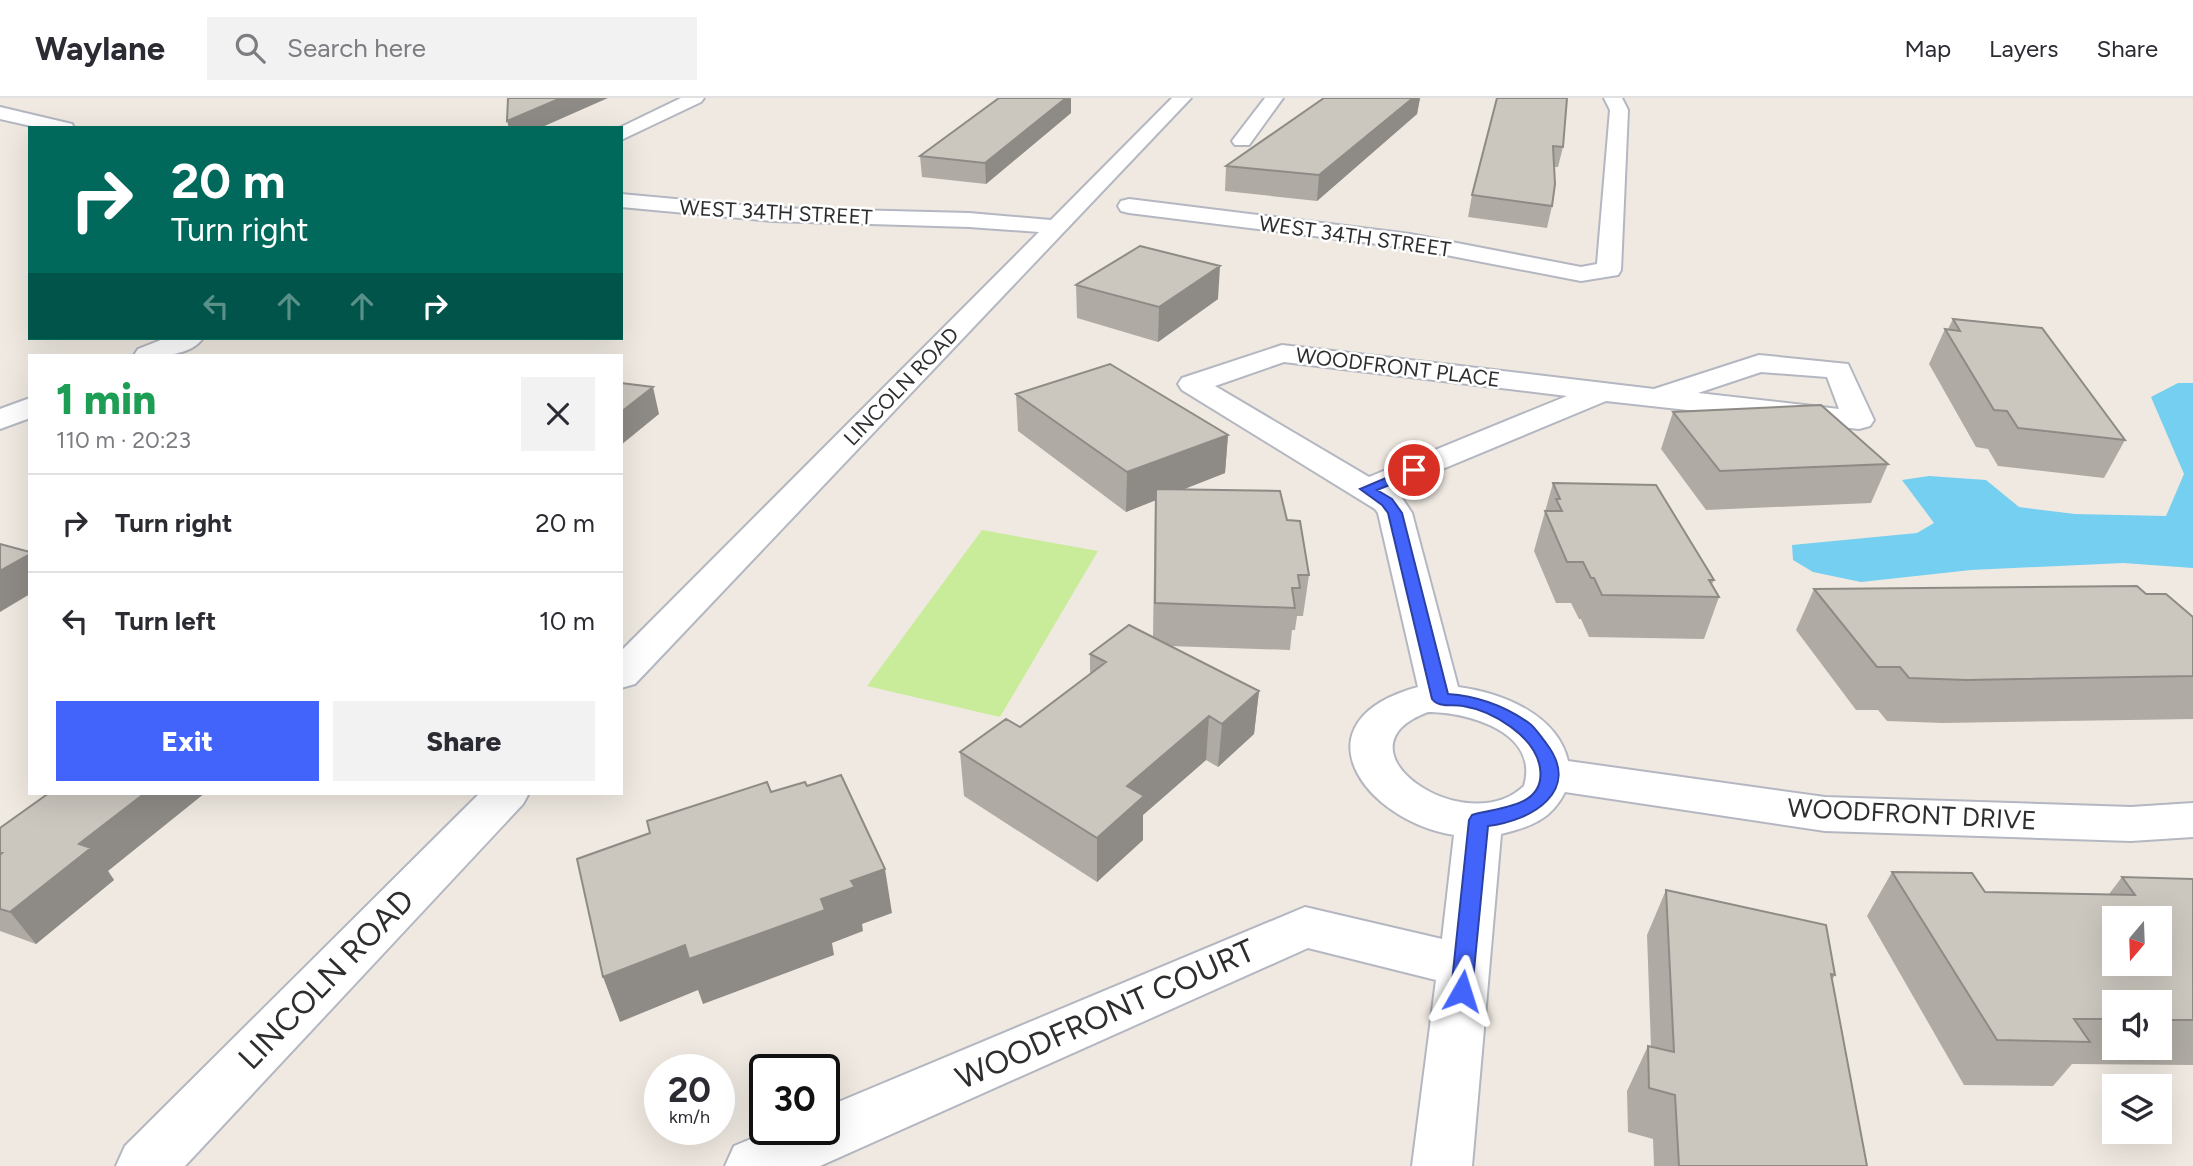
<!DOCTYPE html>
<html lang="en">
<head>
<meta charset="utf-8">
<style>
  :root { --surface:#fff; --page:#f2f2f3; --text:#2b2b33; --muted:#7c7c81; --line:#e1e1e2; --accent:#4264fb }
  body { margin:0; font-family:Figtree,sans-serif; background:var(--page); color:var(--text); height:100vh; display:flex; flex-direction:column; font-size:26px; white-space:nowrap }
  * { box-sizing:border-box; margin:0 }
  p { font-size:23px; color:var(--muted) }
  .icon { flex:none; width:38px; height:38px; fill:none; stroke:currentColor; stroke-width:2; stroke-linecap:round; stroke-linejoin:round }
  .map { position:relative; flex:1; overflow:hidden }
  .details { position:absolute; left:28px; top:256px; width:595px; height:441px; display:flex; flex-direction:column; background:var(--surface); border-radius:0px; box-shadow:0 7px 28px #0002 }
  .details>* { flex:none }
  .banner { position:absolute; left:28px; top:28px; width:595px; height:214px; border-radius:0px; box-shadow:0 7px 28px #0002; background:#00695c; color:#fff; overflow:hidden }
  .needle { width:46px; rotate:199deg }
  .fabs { position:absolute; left:2102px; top:808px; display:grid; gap:14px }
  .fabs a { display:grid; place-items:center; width:70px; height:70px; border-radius:0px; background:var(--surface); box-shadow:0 7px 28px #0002; font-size:35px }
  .speed { position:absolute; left:644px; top:956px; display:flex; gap:14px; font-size:35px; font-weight:700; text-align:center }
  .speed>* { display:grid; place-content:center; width:91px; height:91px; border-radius:50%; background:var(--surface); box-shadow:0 7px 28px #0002; line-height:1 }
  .speed small { font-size:18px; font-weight:400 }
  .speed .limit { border:4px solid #111; border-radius:10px; background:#fff; color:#111 }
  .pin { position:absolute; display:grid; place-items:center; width:60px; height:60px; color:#fff; margin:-30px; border:4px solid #fff; border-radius:50%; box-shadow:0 2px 7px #0007 }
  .me { position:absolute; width:77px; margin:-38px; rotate:6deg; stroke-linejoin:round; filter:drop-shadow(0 0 5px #0008) }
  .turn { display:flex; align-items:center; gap:24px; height:147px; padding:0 28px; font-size:32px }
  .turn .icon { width:91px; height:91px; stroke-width:2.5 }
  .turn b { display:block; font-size:49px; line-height:60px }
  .lanes { display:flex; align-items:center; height:66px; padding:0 28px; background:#0003; justify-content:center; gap:35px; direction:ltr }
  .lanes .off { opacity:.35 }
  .round { display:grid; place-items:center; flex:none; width:74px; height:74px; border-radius:0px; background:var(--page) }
  .overview { display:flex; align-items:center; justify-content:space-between; height:119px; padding:0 28px }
  h1 { font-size:42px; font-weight:800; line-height:52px; color:#1e9e55 }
  .cta { display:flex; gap:14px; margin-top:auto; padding:14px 28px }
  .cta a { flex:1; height:80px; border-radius:0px; background:var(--accent); color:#fff; font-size:28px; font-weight:800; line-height:80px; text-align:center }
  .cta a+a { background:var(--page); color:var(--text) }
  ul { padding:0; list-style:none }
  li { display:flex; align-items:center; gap:21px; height:98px; padding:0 28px; border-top:2px solid var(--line) }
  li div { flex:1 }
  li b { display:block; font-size:26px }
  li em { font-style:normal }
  header { display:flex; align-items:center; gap:42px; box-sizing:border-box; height:98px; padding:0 35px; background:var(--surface); border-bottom:2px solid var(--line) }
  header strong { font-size:33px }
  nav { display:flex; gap:38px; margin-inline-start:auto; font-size:24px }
  .search { width:490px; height:63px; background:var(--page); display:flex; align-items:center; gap:18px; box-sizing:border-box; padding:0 24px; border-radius:0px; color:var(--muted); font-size:26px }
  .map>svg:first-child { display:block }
</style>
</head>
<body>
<header>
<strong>Waylane</strong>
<div class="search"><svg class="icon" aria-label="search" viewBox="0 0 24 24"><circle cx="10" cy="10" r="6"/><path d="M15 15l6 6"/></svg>Search here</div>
<nav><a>Map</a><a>Layers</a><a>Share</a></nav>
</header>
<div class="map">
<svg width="2193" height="1068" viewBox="0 0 2193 1068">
  <rect width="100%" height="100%" fill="#efe9e1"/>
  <!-- pitch -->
  <path fill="#c9ec9a" d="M982,432l116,21 -98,166 -133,-31z"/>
  <!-- water -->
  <path fill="#75cff0" d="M2178,285h15v185l-70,-5 -152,7 -110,12 -48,-10 -20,-12 -1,-15 125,-12 17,-10 -32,-43 27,-4 57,4 33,27 56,7 91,2 18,-42 -33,-77z"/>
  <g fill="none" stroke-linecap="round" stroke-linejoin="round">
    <!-- street casing -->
    <g stroke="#b4b7c1" stroke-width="4">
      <path id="street" d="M681,0h23l-3,4 -80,38v-12h-2z
        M1172,0h19l-556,586 -14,4v-37l418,-419 -70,-5 -197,-6 -151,-14v-13l151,14 197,5 82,7z
        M1265,0h18l-34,47h-14l-3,-4z
        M1604,0h18l6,12 -7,160 -3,5 -37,6 -171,-33 -281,-35 -8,-2 -3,-5 3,-5 8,-2 281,35 171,33 16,-3 13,-154z
        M0,9l72,17 2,4h-34l-40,-9z
        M166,240h37c-14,20 -48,18 -69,17l4,-6z
        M1282,247l372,44 105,-34 89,9 26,56 -4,6 -11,3 -253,-28 -214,89 8,5 12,18 46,174c44,6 99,27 110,74l257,36 306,10 62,-4v34l-62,4 -306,-10 -260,-39c-14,28 -35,35 -64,42l-29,332h-60l24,-186 -128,-32 -488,218h-95l9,-20 41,-17h49v-21l481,-201 137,32 12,-104c-91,-15 -161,-114 -36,-148l-40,-174 -3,-4 -193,-119 -4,-6 4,-6zM1284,264l283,34 -198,81 -154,-91zM1761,274l66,5 12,32 -141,-16zM1428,614c40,0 112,20 96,74 -58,56 -196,-37 -96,-74z
        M30,300v20l-30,11v-20z
        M480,695h49l-6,11 -338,362h-69l9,-20z"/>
    </g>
    <!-- street -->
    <use href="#street" fill="#fff" fill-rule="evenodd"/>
  </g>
  <!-- wall -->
  <path fill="#afaba4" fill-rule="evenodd" d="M999,0h72v15l-85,71 -64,-7 -2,-21z
    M1324,0h96l-3,16 -100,87 -92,-10 1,-25z
    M1497,0l66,49 -5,20h-4l-2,39 -5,22 -79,-11 4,-22z
    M1076,187l142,14 -60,43 -81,-24z
    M1953,221l172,121 -21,38 -106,-12 -10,-17 -12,-2 -47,-83 16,-35h3z
    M1016,296l212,41 -3,38 -41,16 103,31 22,55 -6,41h-6l-2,14h-3l-2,20 -121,-4 90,45 -5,43 -36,33 -12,-7 -63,55v25l-46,42 -133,-86 -4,-44 60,-25 70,-53v-20l63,-16 2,-138 -29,12 -108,-81z
    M1673,314l215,52 -17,39 -165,7 -45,-61z
    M1553,385l161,97 -2,4 7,13 -15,42 -115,-2 -8,-18h-2l-8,-16h-15l-22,-52z
    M1814,491l332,5 47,23v102l-250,4 -56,-2 -9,-11h-22l-60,-80z
    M0,730l108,43 6,9 -78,64 -36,-13z
    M1892,774l93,20 124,2 13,-17 71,2v186l-121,-1 -19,22 -89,-1 -97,-169zM2114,905h46v45h-46z
    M1666,792l169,85 -3,5 35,186h-213l-1,-27 -25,-7 -1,-41 21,-45 3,1 -4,-112z"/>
  <!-- shaded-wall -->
  <path fill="#8e8b86" d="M561,0h47l-68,30h-31l-2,-7z
    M1066,0h5v15l-85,71 -1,-21z
    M1413,0h7l-3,16 -100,87 2,-26z
    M1220,168l-2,33 -60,43 1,-35z
    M653,289l6,27 -38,31v-33z
    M1228,337l-3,38 -99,39 1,-40z
    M30,456v40l-30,18v-41z
    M1259,593l-5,43 -36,33 4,-43z
    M1209,618l-3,44 -63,55v25l-46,42v-44l30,-52z
    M145,695h60l-97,78 6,9 -78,64 -26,-32 69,-68z
    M885,771l7,44 -30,11 1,7 -31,12 2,12 -131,49 -5,-14 -78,32 -17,-45 82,-32 136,-46 30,-18z"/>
  <!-- building -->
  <path fill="#cbc7bf" stroke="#8e8b86" stroke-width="2" fill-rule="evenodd" d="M508,0h53l-54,23z
    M999,0h67l-81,65 -65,-7z
    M1324,0h89l-94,77 -93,-9z
    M1497,0h70l-4,49 -10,-1 2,38 -3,22 -80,-11z
    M1140,148l80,20 -61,41 -83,-22z
    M1953,221l89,9 83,112 -107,-12 -11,-17 -13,-1 -49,-81 15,2z
    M1110,266l118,71 -101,37 -111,-78z
    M621,285l32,4 -32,25z
    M1821,307l67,59 -168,7 -47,-59z
    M1553,385l103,2 58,95h-5l10,17 -117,-2 -8,-17h-3l-8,-16h-16l-22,-51h17l-6,-12h4z
    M1156,391l124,2 7,29 13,1 9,54h-11l2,13h-8l3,20 -140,-5z
    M0,446l30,8v2l-30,17z
    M2137,488l9,8h20l27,23v59l-226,4 -58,-2 -9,-11h-23l-63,-78z
    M1129,527l130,66 -37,33 -13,-8 -82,70 17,10 -47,42 -137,-86 46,-33 14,8 86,-65 -16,-8z
    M841,677l44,94 -34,12 4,6 -34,12 4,11 -136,49 -4,-14 -82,32 -26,-118 73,-26 -3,-12 120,-39 4,10 34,-10 2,4z
    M49,695h96l-66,51 12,4 -81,64 -10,-3v-54l2,-2h-2v-25z
    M1892,774l80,1 13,19 150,3 -13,-18 71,2v141h-33v-17h-46v16h-40l16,23 -93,-2zM2114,821h46v45h-46z
    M1666,792l160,35 9,50 -4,-1 36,192h-188l-4,-71 -26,-7 -1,-42 26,6z"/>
  <!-- route -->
  <path fill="#4264fb" stroke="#2b41a3" stroke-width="2" d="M1414,368l5,1v6l-42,17 15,9 10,14 46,181c28,2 57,12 81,29 6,4 12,14 17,20 37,48 -15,78 -58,83l-16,165 -3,6 -7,3 -8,-3 -3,-6 18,-171 3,-5c26,-8 74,-7 68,-47 -5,-32 -47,-57 -77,-62 -11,-2 -24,2 -31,-7l-44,-186 -6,-8 -22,-16z"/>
  <g text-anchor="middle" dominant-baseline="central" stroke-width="5" stroke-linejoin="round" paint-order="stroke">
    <!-- far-street labels -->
    <g font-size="21" fill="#2e2e2e" stroke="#fff">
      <text transform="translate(776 114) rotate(3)">WEST 34TH STREET</text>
      <text transform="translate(1355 138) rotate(8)">WEST 34TH STREET</text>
      <text transform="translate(1398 269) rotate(7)">WOODFRONT PLACE</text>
      <text transform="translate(901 288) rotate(-46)">LINCOLN ROAD</text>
    </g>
    <!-- street labels -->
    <g font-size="26" fill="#2e2e2e" stroke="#fff">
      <text transform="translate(1912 716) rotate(3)">WOODFRONT DRIVE</text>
    </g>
    <!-- near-street labels -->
    <g font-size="32" fill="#2e2e2e" stroke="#fff">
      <text transform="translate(326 881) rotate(-46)">LINCOLN ROAD</text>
      <text transform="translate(1105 916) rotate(-24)">WOODFRONT COURT</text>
    </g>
  </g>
</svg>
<div class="fabs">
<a><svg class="needle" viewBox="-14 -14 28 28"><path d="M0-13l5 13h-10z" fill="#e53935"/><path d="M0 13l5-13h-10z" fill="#7c7c81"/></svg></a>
<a><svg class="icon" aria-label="sound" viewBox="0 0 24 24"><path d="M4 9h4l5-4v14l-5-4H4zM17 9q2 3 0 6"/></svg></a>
<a><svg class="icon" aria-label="layers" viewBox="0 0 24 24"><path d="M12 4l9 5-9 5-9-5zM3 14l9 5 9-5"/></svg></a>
</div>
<div class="speed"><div>20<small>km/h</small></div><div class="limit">30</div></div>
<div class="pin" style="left:1414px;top:372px;background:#d93025"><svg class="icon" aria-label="arrive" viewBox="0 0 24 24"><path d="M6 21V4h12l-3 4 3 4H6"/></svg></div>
<svg class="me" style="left:1462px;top:893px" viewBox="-20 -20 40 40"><path d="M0-17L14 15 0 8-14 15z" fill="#4264fb" stroke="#fff" stroke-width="4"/></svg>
<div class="banner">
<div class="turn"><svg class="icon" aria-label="right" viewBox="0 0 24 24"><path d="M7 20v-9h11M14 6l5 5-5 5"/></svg><div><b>20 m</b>Turn right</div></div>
<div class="lanes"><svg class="icon off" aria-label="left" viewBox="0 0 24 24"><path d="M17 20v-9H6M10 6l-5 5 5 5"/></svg><svg class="icon off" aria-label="ahead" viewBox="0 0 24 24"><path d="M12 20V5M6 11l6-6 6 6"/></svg><svg class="icon off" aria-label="ahead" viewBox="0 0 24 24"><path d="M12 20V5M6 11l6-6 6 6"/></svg><svg class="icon" aria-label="right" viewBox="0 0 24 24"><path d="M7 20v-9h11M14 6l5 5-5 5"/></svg></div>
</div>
<section class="details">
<div class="overview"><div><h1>1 min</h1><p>110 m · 20:23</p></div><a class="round"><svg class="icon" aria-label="close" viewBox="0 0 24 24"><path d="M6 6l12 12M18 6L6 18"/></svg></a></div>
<ul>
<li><svg class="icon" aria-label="right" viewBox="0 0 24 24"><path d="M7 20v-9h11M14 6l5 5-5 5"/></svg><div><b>Turn right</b></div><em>20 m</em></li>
<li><svg class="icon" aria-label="left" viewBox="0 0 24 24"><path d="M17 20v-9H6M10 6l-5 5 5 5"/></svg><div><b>Turn left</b></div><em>10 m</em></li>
</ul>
<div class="cta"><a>Exit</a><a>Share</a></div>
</section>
</div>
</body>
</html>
